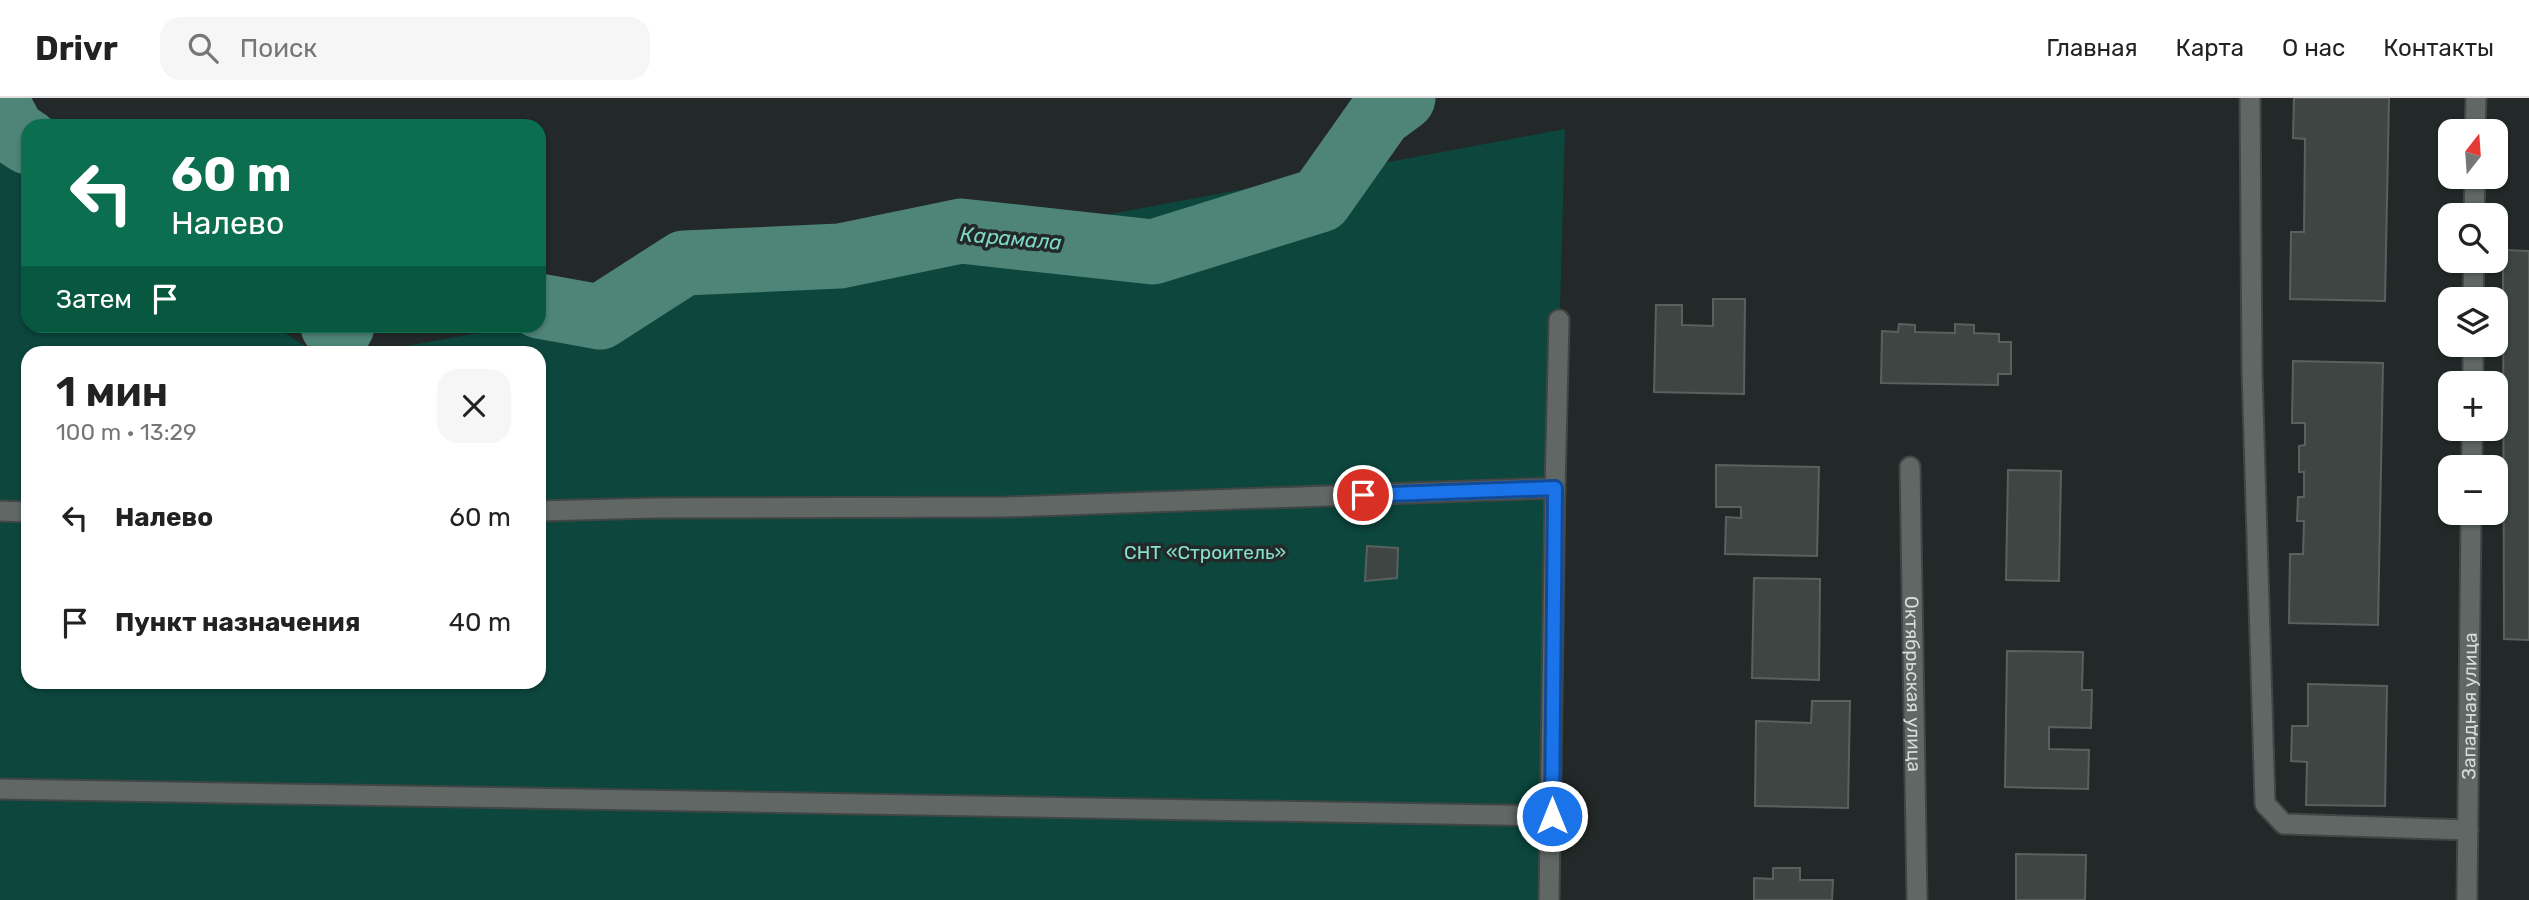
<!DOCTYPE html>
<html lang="ru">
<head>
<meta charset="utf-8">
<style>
  :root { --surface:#fff; --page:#f6f6f6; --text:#222; --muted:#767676; --line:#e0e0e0 }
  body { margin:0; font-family:Rubik,sans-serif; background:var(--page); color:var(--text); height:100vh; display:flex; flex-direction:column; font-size:26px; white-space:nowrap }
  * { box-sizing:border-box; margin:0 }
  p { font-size:23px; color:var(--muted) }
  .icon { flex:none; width:38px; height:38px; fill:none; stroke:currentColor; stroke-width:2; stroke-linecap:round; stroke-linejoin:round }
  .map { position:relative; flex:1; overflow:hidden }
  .sheet { position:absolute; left:21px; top:248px; width:525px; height:343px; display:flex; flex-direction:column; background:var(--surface); border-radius:21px; box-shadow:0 2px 5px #0004 }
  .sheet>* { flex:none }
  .guide { position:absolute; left:21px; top:21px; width:525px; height:214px; border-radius:21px; box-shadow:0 2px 5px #0004; background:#0b6e4f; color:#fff; overflow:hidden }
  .needle { width:46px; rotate:17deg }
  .buttons { position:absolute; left:2438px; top:21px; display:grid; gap:14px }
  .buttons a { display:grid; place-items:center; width:70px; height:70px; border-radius:14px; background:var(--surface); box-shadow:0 2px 5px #0004; font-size:35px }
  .pin { position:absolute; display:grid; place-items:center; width:60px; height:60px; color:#fff; margin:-30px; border:4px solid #fff; border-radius:50%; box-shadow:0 2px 7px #0007 }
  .me { position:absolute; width:77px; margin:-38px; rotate:0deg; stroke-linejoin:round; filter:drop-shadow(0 0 5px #0008) }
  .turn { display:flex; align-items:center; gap:24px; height:147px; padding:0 35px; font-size:32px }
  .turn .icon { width:91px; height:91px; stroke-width:2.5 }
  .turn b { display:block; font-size:49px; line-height:60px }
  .then { display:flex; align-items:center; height:66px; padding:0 35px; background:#0003; gap:14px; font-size:26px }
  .round { display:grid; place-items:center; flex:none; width:74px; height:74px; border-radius:21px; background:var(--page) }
  .head { display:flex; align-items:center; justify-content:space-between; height:119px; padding:0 35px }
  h1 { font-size:42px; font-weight:600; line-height:52px }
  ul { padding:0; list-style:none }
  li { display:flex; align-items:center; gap:21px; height:105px; padding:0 35px }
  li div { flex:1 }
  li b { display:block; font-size:26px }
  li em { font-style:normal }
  header { display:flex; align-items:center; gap:42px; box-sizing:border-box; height:98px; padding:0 35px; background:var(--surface); border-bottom:2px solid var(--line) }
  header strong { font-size:33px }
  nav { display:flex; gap:38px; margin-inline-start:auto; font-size:24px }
  .search { width:490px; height:63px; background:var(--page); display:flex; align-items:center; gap:18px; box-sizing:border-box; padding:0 24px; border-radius:21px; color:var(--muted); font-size:26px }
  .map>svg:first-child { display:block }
</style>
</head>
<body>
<header>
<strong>Drivr</strong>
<div class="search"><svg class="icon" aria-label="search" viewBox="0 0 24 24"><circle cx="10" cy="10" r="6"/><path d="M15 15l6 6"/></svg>Поиск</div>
<nav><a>Главная</a><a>Карта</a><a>О нас</a><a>Контакты</a></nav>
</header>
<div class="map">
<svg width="2529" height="802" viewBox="0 0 2529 802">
  <rect width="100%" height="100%" fill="#232928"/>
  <!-- green -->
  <path fill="#0c463d" d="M1565,31l-10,359 -6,412h-1549v-756l28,19v163h246l42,27 -288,1v328h511v-328l-172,-1 150,-27h22v-5z"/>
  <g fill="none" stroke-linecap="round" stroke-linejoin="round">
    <!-- river -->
    <path stroke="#4f8579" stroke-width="65" d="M0,10l13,24 15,10
      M539,208l61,11 84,-54 156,-7 121,-25 192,21 167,-52 60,-85 23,-17
      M333,228l3,1 6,-1"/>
  </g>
  <!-- building -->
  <path fill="#3e4543" stroke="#59615f" stroke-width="2" d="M2294,0h95l-4,203 -95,-2 1,-67h13l1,-93 -12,-1z
    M2503,152l26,1v389l-25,-1z
    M1713,201h32l-1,95 -90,-2 2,-87h26v20l31,1z
    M1899,226l16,1v7l40,1v-9l19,1v8l25,1v8h12v32h-13v11l-117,-2 1,-52 16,1z
    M2293,263l90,2 -5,262 -89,-2 1,-69h13l1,-33h-7l1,-24h6v-25h-5v-26l6,-1v-22h-13z
    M1716,367l103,2 -2,89 -92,-2 1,-37 15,1v-11h-25z
    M2008,372l53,1 -2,110 -53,-1z
    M1367,448l31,2 -1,30 -32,3z
    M1754,480l66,1 -1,101 -67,-2z
    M2007,553l76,1 -1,38h10l-1,38 -42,-1v22l40,1 -1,39 -83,-2z
    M2308,586l79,2 -2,120 -79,-1 1,-43 -16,-1 1,-35h16z
    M1812,603h38l-2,107 -93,-2 1,-85 55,2z
    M2016,756l70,1 -1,45h-69z
    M1773,770h27v12h33l-1,20h-78v-22l19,1z"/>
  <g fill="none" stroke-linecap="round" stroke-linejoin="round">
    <!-- minor casing -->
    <g stroke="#414645" stroke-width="23">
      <g id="minor">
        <path d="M2250,0l2,273 13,433 19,20 184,6"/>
        <path d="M2475,33l1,-33"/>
        <path d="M2474,117l1,-38"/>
        <path d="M2473,201l1,-38"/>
        <path d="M2473,285v-38"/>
        <path id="s1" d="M1910,369l7,433"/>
        <path d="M2472,369v-38"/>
        <path d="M0,413l28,1"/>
        <path d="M539,413l115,-3 353,-1 548,-19"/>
        <path d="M0,691l1552,27"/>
        <path d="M1549,802l6,-412 4,-168"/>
        <path id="s2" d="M2467,802l4,-387"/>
      </g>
    </g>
    <!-- minor -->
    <use href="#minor" stroke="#606765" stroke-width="19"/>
  </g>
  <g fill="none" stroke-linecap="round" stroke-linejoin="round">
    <!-- route casing -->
    <g stroke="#114b97" stroke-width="18">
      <path id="route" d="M1363,397l192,-7 -3,328"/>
    </g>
    <!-- route -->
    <use href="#route" stroke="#1a73e8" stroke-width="12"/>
  </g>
  <g text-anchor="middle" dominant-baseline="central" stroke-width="7" stroke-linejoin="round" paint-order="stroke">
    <!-- park labels -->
    <g font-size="19" fill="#87e1ce" stroke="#232928">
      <text x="1205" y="454">СНТ «Строитель»</text>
    </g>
    <!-- street labels -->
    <g font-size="19" fill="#d7dbda" stroke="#232928">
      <text stroke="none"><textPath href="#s1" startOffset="217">Октябрьская улица</textPath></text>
      <text stroke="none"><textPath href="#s2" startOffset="194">Западная улица</textPath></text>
    </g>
    <!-- water labels -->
    <g font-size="21" font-style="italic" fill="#7ed8c5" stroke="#232928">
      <text transform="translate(1011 140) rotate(5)">Карамала</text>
    </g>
  </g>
</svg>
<div class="buttons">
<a><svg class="needle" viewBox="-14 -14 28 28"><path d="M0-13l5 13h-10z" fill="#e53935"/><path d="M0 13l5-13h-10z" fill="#767676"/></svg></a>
<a><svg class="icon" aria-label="search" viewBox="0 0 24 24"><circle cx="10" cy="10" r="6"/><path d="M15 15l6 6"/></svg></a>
<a><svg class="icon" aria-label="layers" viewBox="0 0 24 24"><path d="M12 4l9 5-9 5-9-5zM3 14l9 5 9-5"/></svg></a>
<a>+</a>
<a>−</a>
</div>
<div class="pin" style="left:1363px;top:397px;background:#d93025"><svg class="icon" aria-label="arrive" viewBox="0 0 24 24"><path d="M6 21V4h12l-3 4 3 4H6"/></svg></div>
<svg class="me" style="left:1552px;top:718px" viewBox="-20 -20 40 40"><circle r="17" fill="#1a73e8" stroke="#fff" stroke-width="3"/><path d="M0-11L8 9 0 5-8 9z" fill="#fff"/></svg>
<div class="guide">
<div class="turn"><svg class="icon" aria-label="left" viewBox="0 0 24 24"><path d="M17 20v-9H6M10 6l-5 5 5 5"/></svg><div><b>60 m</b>Налево</div></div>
<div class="then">Затем<svg class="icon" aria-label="arrive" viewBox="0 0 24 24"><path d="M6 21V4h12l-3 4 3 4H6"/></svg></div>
</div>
<section class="sheet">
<div class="head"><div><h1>1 мин</h1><p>100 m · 13:29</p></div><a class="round"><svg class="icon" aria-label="close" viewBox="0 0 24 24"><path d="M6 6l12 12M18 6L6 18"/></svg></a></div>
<ul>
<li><svg class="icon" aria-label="left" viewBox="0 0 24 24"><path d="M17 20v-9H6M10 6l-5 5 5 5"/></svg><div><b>Налево</b></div><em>60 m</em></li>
<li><svg class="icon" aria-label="arrive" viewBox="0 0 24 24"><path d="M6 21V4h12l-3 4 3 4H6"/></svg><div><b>Пункт назначения</b></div><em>40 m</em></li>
</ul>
</section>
</div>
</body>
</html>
